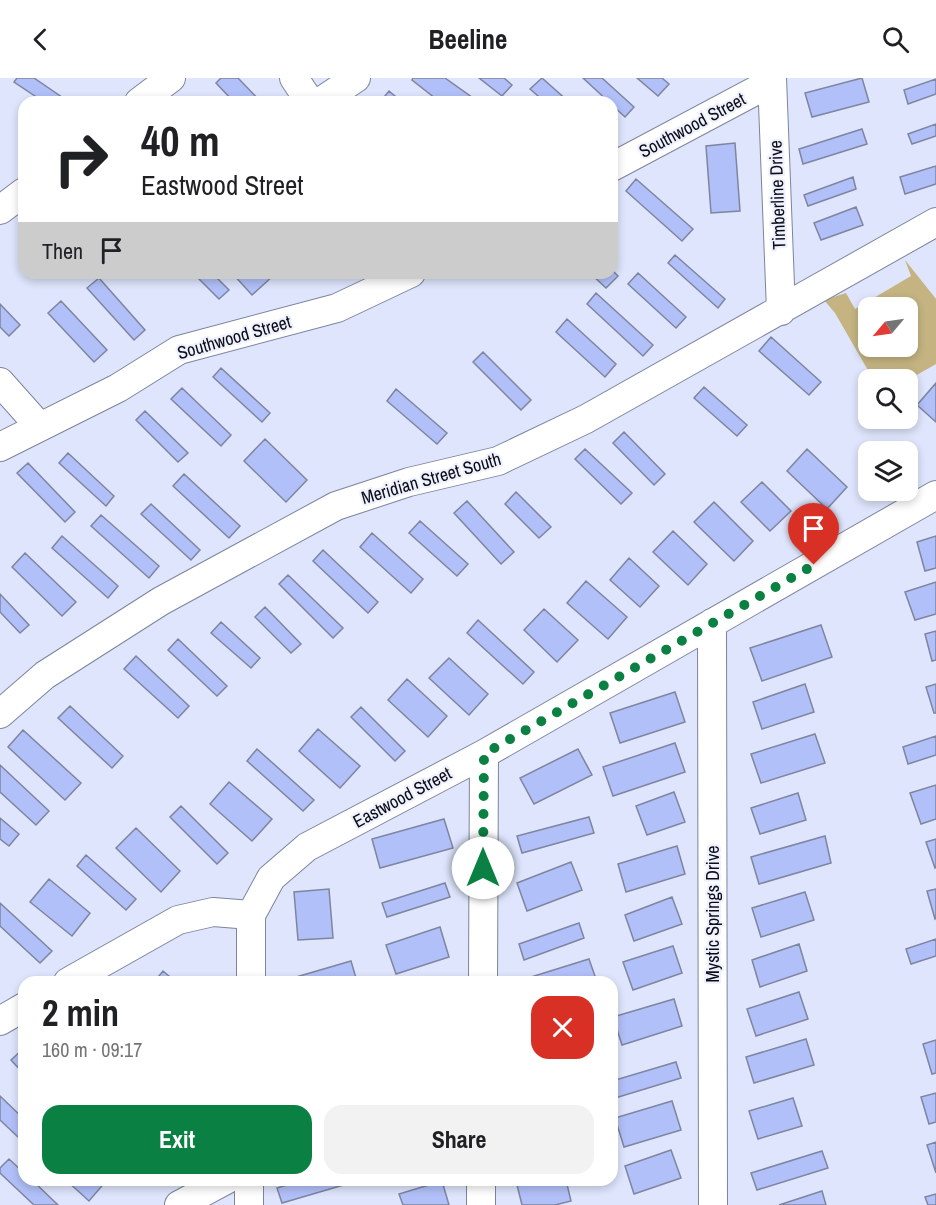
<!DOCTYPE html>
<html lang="en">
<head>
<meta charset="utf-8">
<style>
  :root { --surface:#fff; --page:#f2f2f2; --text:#202124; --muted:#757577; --accent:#0b8043 }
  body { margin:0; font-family:"Archivo Narrow",sans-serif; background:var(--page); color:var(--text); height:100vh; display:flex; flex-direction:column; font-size:22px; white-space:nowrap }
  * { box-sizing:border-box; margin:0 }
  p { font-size:20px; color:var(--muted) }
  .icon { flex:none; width:33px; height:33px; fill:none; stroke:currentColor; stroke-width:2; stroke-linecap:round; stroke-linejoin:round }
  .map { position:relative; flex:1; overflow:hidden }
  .sheet { position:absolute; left:18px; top:898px; width:600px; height:210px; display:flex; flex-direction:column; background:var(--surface); border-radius:18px; box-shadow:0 3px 9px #0003 }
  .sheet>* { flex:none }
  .banner { position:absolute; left:18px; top:18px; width:600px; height:183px; border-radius:18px; box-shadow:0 3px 9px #0003; background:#fff; color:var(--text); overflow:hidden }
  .needle { width:39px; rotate:241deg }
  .buttons { position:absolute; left:858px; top:219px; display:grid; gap:12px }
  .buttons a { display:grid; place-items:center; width:60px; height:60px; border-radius:12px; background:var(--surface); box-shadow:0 3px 9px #0003; font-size:30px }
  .pin { position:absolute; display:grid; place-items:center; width:51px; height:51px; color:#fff; margin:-62px -26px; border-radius:50% 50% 50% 0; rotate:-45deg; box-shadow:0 0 6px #0007 }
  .pin .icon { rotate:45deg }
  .me { position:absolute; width:66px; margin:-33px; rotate:0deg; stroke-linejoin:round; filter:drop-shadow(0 0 4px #0008) }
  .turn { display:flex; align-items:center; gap:21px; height:126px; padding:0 24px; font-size:27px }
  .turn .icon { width:78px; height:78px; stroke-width:2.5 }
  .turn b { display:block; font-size:42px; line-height:51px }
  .then { display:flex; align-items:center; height:57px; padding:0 24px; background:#0003; gap:12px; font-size:22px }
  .round { display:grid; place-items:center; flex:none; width:63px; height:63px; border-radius:18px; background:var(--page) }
  .overview { display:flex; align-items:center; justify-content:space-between; height:102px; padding:0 24px }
  h1 { font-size:36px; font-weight:800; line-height:45px }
  .button { display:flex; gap:12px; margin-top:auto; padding:12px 24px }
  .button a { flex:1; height:69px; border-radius:18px; background:var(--accent); color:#fff; font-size:24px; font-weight:800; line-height:69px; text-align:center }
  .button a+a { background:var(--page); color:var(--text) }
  header { display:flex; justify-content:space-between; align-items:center; height:78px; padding:0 24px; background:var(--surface); font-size:27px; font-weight:800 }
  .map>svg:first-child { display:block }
</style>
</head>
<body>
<header><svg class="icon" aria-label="back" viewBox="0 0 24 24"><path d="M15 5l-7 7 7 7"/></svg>Beeline<svg class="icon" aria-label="search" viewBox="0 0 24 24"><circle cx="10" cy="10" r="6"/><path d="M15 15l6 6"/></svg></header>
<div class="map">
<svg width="936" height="1127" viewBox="0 0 936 1127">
  <rect width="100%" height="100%" fill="#dee5fc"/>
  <!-- green -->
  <path fill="#c5b482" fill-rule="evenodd" d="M905,182l31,39v65l-28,16 -35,-1 -38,-66 -11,-13 22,-7 9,16 56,-33zM868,230h40v38h-40z"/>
  <!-- building -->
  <path fill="#b1c0f8" stroke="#7e859f" stroke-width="1.5" d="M17,0h17l35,24h-25l-30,-20z
    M221,0h17l23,24h-27l-18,-19z
    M413,0h32l28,20 -3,4h-30l-28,-22z
    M479,0h25l8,7 -10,11z
    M542,0l27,24h-24l-15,-13z
    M583,0h19l32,29 -9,10z
    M637,0h25l7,6 -11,12z
    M862,0l7,24 -57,15 -7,-24z
    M936,1v15l-28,10 -4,-14z
    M389,13l13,11h-22z
    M936,46v12l-24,8 -4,-10z
    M862,51l5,15 -64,20 -4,-15z
    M735,65l5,68 -29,2 -5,-67z
    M936,88v18l-31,10 -5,-17z
    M853,99l3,12 -48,17 -4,-11z
    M636,101l57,50 -11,12 -56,-50z
    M856,129l7,18 -42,15 -7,-17z
    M675,177l50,44 -7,9 -50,-45z
    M612,192l6,6 -12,12 -16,-15h22z
    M193,195h19l17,17 -10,9z
    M232,195h40l2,2 -22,20z
    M638,195l48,44 -10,11 -48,-44z
    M99,200l46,52 -11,10 -47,-52z
    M596,215l57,52 -10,11 -56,-52z
    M61,223l46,49 -13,12 -46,-49z
    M0,226l20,21 -11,11 -9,-9z
    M567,241l49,45 -11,13 -49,-45z
    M771,259l50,45 -12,13 -50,-44z
    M483,274l48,48 -10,10 -48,-48z
    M221,290l49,45 -8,9 -49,-45z
    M936,305v39l-19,-17z
    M704,309l43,38 -10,11 -43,-38z
    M182,310l49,47 -10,11 -50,-47z
    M396,311l51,44 -10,11 -50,-43z
    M145,333l43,42 -10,9 -42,-42z
    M624,354l41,42 -11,11 -41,-42z
    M265,361l42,41 -21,22 -42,-41z
    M585,371l47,44 -11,11 -46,-45z
    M807,371l40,38 -20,22 -40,-38z
    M68,375l46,43 -8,10 -47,-43z
    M28,385l47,49 -10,10 -48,-49z
    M184,396l56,52 -11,12 -56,-52z
    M762,404l29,29 -21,20 -29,-29z
    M516,414l35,35 -12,11 -34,-34z
    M467,423l47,51 -13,12 -47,-51z
    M714,424l39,39 -19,20 -40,-39z
    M151,426l49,46 -9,10 -50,-46z
    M101,437l58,51 -10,12 -58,-52z
    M420,443l48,43 -11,12 -48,-43z
    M673,453l34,33 -19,21 -35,-33z
    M372,455l51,46 -12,14 -51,-46z
    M62,458l56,50 -10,12 -56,-50z
    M936,458v32l-11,3 -8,-29z
    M323,472l55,52 -10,11 -55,-52z
    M25,475l51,49 -14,14 -50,-49z
    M629,480l30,28 -19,21 -30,-27z
    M288,497l55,53 -10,10 -54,-54z
    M586,503l41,36 -19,22 -41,-36z
    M936,504v32l-21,6 -10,-28z
    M0,516l29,31 -9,8 -20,-21z
    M265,529l36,37 -10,9 -36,-36z
    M544,531l34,31 -21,22 -33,-32z
    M478,542l56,52 -11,12 -56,-51z
    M221,544l39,36 -9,10 -40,-35z
    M821,547l11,32 -70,24 -12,-33z
    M936,553v29l-4,1 -7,-27z
    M178,561l49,47 -10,10 -49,-46z
    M136,578l53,50 -11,12 -54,-49z
    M449,580l39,36 -19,21 -40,-37z
    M407,601l40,37 -19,21 -40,-37z
    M805,606l9,28 -52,17 -9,-27z
    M936,606v29h-2l-8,-26z
    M675,614l10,30 -65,21 -10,-30z
    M70,628l53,50 -11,12 -54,-50z
    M361,629l44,44 -10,10 -44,-44z
    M318,651l42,37 -20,22 -41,-37z
    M23,652l58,53 -16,17 -57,-53z
    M815,656l10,29 -64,20 -10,-29z
    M936,658v19l-28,9 -5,-17z
    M675,665l10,29 -72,24 -10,-29z
    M257,671l57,51 -11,11 -56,-50z
    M578,671l14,26 -58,29 -14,-26z
    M0,687l49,46 -13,14 -36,-33z
    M229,704l43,37 -20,22 -42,-37z
    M936,707v34l-15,5 -11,-31z
    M674,714l11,30 -38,13 -11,-29z
    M798,715l8,27 -46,14 -9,-26z
    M181,728l47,47 -11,11 -47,-47z
    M589,739l5,16 -72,20 -5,-17z
    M0,740l19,16 -10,12 -9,-7z
    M444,741l9,29 -73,20 -8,-29z
    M136,750l44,43 -19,21 -45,-44z
    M825,758l6,27 -72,21 -8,-27z
    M936,761v28l-1,1 -9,-26z
    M677,768l8,28 -59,18 -8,-28z
    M86,777l50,44 -10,11 -49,-44z
    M571,784l11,28 -55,21 -10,-28z
    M49,801l41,34 -18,23 -42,-34z
    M445,805l5,14 -63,20 -5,-14z
    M329,811l4,49 -35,2 -4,-48z
    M936,811v29l-1,1 -8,-28z
    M805,814l9,28 -53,17 -9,-29z
    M672,819l10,27 -48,17 -9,-26z
    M0,825l52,48 -12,12 -40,-37z
    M579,845l5,15 -60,22 -5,-16z
    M440,849l9,30 -53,17 -10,-29z
    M936,861v17l-25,8 -5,-15z
    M799,866l8,27 -47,16 -8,-27z
    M673,868l9,27 -49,17 -10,-28z
    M589,881l8,23h-79v-1z
    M351,883l5,17 -15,4h-62z
    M163,893l13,11h-22z
    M799,914l9,27 -52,17 -9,-27z
    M674,921l8,27 -60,19 -9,-28z
    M806,961l8,26 -60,18 -8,-26z
    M936,962v33l-4,1 -9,-30z
    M24,970v26l-13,-14z
    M676,984l5,16 -69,21v-18z
    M936,1015v29l-7,2 -8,-27z
    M0,1018l24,23v13l-5,6 -19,-18z
    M793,1020l9,28 -44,13 -9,-28z
    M672,1023l9,29 -57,17 -9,-29z
    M936,1064v31l-9,-28z
    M671,1072l10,28 -47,16 -9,-28z
    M822,1073l6,17 -71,22 -6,-17z
    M9,1081l15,14v7h8l26,25h-24l-34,-32v-5z
    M66,1102h41l-18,21z
    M303,1102h51v2l-72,21 -5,-15z
    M534,1102h32l5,21 -16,4h-33l-5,-20z
    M442,1103l7,24h-46l-4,-11z
    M822,1113l4,14h-47z
    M936,1116v11h-8l-3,-8z"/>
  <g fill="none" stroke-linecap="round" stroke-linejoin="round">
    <!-- minor casing -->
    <g stroke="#7d849e" stroke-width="30">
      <path id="minor" d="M294,0l16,24
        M772,0l9,233
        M139,24l32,-24
        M320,24l36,-24
        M612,89l160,-85
        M0,132l24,-18
        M0,304l40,45
        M0,369l118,-59 61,-38 158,-42 74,-35
        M712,545l1,582
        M0,636l45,-39 116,-74 175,-95 73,-24 89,-21 88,-42 350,-197
        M68,904l110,-62 35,-8 38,3 20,-37 36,-31 177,-93 452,-259
        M251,904v-67
        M483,904l1,-228
        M0,943l24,-14
        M179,1127l47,-25
        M249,1127v-25
        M481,1127v-25"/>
    </g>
    <!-- minor -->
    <use href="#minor" stroke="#fff" stroke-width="28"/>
  </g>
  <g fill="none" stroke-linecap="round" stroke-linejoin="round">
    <!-- route -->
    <path stroke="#0b8043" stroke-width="10" stroke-dasharray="0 18" d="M483,790l1,-114 330,-189"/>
  </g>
  <g text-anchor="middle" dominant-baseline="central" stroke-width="4.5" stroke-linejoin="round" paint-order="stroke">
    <!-- street labels -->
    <g font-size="18" fill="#0b0d16" stroke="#eff2fe">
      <text transform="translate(692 47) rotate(-28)">Southwood Street</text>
      <text transform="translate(777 117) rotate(-92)">Timberline Drive</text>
      <text transform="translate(234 259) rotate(-16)">Southwood Street</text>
      <text transform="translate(431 400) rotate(-16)">Meridian Street South</text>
      <text transform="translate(402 719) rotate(-28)">Eastwood Street</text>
      <text transform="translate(712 836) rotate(-90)">Mystic Springs Drive</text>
    </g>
  </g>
</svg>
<div class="buttons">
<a><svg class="needle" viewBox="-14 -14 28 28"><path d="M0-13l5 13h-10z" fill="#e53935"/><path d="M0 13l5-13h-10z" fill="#757577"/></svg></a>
<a><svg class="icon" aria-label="search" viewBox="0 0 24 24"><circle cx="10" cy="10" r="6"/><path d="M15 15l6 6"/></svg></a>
<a><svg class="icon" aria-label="layers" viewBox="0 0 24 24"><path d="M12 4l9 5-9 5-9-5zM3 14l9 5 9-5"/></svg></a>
</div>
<div class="pin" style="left:814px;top:487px;background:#d93025"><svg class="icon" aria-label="arrive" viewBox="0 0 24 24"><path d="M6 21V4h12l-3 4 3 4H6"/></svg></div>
<svg class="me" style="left:483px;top:790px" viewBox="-20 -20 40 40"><circle r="19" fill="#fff"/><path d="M0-13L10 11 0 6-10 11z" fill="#0b8043"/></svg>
<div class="banner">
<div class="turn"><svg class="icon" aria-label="right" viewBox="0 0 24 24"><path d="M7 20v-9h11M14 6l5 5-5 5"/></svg><div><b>40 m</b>Eastwood Street</div></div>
<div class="then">Then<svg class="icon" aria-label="arrive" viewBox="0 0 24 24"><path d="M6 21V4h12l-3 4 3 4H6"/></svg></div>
</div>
<section class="sheet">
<div class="overview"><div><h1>2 min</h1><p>160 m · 09:17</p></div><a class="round" style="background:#d93025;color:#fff"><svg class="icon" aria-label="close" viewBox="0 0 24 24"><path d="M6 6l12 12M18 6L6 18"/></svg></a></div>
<div class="button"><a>Exit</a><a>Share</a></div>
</section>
</div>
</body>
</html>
